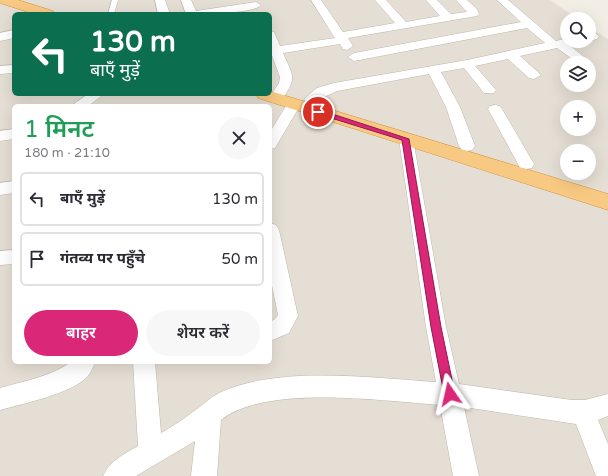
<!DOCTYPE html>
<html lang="hi">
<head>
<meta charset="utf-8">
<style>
  :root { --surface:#fff; --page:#f7f7f7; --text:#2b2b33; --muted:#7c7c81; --line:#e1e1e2; --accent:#db2777 }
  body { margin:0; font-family:"Varela Round","Noto Sans Devanagari",sans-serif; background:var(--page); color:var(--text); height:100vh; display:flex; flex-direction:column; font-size:15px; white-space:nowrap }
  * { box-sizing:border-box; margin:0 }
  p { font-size:13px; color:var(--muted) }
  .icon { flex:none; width:22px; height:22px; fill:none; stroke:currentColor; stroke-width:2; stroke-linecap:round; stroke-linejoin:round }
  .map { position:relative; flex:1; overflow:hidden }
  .drawer { position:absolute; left:12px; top:104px; width:260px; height:260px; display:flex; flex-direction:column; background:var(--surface); border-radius:6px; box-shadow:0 4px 16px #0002 }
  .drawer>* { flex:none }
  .guide { position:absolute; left:12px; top:12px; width:260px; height:84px; border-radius:6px; box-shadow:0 4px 16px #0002; background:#0b6e4f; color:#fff; overflow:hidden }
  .controls { position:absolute; left:560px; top:12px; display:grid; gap:8px }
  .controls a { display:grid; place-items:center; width:36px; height:36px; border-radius:50%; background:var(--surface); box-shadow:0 4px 16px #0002; font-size:20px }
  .pin { position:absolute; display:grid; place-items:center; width:34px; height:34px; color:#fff; margin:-17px; border:2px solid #fff; border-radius:50%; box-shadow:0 1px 4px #0007 }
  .me { position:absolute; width:44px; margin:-22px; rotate:349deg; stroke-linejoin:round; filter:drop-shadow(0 0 3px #0008) }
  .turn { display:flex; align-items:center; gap:14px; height:84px; padding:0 12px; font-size:18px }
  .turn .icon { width:52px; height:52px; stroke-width:2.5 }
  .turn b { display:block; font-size:28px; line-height:34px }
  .round { display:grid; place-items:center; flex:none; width:42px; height:42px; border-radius:21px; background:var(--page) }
  .summary { display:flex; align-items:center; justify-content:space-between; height:68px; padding:0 12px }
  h1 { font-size:24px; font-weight:600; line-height:30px; color:#1e9e55 }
  .action { display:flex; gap:8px; margin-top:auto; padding:8px 12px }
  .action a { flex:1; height:46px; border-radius:24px; background:var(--accent); color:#fff; font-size:16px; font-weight:600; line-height:46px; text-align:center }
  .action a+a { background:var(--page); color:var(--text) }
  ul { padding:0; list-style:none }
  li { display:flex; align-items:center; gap:12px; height:54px; margin:0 8px 6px; padding:0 4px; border:2px solid var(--line); border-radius:6px }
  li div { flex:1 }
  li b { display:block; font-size:15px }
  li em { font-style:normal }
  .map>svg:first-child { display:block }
</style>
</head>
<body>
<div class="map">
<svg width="608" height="476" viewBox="0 0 608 476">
  <rect width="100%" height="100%" fill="#f2ede5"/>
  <!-- residential -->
  <path fill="#e5ded4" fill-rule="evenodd" d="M0,0h550l28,19h-11v22h22v-14l19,12v437h-608zM14,14h256v80h-256zM567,63h22v22h-22zM14,106h256v256h-256zM567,107h22v22h-22zM567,151h22v22h-22z"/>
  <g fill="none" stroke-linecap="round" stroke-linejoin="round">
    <!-- service casing -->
    <g stroke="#bfb7ab" stroke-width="1">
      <path id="service" d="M112,0h6l-4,14h-6z"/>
    </g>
    <!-- minor casing -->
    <g stroke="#bfb7ab" stroke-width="1">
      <path id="minor" d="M155,0h10l5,14h-12z
        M181,0h10l5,11 60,-9 5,3c-7,9 -62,9 -75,9z
        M311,0h10l22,32 52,-9 -20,-23h11l20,22 34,-6 -14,-16h11l14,14 16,-2 -11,-12h11l10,9 2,5 -2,2 -129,22 5,8 -6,4 -4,-1 -3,-5 -57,9c11,25 14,24 -2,48h-10l-2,-3 10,-15 1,-6 -10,-27v-19l4,1 6,14 55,-8z
        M497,0h11l48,41 11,-3v3h10l-2,3 -6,1 19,15 -2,3h-8l-21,-15 -37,8 21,19 -7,4 -5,-1 -21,-19 -33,7 21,24 -2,3h-10l-20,-25 -23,4 19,35 15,39 -3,4 -5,1 -5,-1 -3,-4 -13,-39 -17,-33 -92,17 -26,12 -5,-1 -2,-3 13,-11 17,-5 133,-23 78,-17 -18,-15 -173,33 -6,-4 6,-4 167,-31z
        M14,30v8l-14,3v-8z
        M593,32l6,4 -2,3 -8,2v-8z
        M14,65v8l-14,1v-8z
        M88,94h16l-16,12h-17z
        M294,100l5,1 2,3 -26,44 -5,1v-17l19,-31z
        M495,105l5,1 2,3 32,55 -2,4 -6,1 -6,-1 -2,-4 -30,-55 2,-3z
        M14,129v10l-14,2v-10z
        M406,134l5,2 2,3 33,188 13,57 113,16h13l23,-6v22l-10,4 10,24v32h-12l-20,-52 -112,-17 15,69h-26l-13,-71c-56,-4 -175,-21 -219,15l-4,56h-26l4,-35 -59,35h-33c7,-15 21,-22 35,-30l-5,-84h22l6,71c13,-7 24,-15 36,-24 7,-5 14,-12 22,-16 60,-28 152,-15 217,-11l-10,-55 -27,-188 2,-3z
        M14,181v12l-14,2v-12z
        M270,223l6,2 3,5 19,86 -9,17 -19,8v-19l5,-3 3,-4 -8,-39z
        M14,250v14l-14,1v-14z
        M71,362h24c-2,5 -4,10 -7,14 -15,17 -66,28 -88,34v-22c24,-7 50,-11 71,-26z"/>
    </g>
    <!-- trunk casing -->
    <g stroke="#d5913c" stroke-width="1">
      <path id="trunk" d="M0,0h18l35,11 2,3h-21l-34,-11z
        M270,91l338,103v16l-350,-112 -2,-4h14z"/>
    </g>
    <!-- service -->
    <use href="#service" fill="#fff" fill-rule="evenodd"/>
    <!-- minor -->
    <use href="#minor" fill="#fff" fill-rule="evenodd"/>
    <!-- trunk -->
    <use href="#trunk" fill="#f8c982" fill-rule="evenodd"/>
  </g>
  <!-- route -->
  <path fill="#db2777" stroke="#8e194d" d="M315,110h5l89,29 32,188 14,67 -1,4 -4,1 -5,-1 -1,-4 -13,-67 -29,-187 -87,-27z"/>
</svg>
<div class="controls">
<a><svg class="icon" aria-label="search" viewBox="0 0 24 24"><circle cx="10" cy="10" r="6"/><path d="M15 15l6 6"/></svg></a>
<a><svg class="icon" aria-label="layers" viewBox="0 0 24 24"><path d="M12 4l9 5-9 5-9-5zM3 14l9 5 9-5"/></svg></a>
<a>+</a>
<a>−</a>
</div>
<div class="pin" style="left:318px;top:112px;background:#d93025"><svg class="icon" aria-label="arrive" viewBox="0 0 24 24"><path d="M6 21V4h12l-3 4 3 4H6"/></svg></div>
<svg class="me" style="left:450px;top:394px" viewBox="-20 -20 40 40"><path d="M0-17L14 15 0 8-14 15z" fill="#db2777" stroke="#fff" stroke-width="4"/></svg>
<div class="guide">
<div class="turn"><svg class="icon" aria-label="left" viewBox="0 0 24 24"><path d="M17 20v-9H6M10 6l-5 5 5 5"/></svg><div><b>130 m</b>बाएँ मुड़ें</div></div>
</div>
<section class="drawer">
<div class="summary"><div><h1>1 मिनट</h1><p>180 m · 21:10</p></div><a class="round"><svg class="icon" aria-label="close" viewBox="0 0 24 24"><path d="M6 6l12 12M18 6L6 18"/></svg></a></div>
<ul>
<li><svg class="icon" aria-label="left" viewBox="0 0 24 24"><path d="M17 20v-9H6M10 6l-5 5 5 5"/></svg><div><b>बाएँ मुड़ें</b></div><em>130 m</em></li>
<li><svg class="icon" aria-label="arrive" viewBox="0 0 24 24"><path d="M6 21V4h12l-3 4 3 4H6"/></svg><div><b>गंतव्य पर पहुँचे</b></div><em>50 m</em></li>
</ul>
<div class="action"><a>बाहर</a><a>शेयर करें</a></div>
</section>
</div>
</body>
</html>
